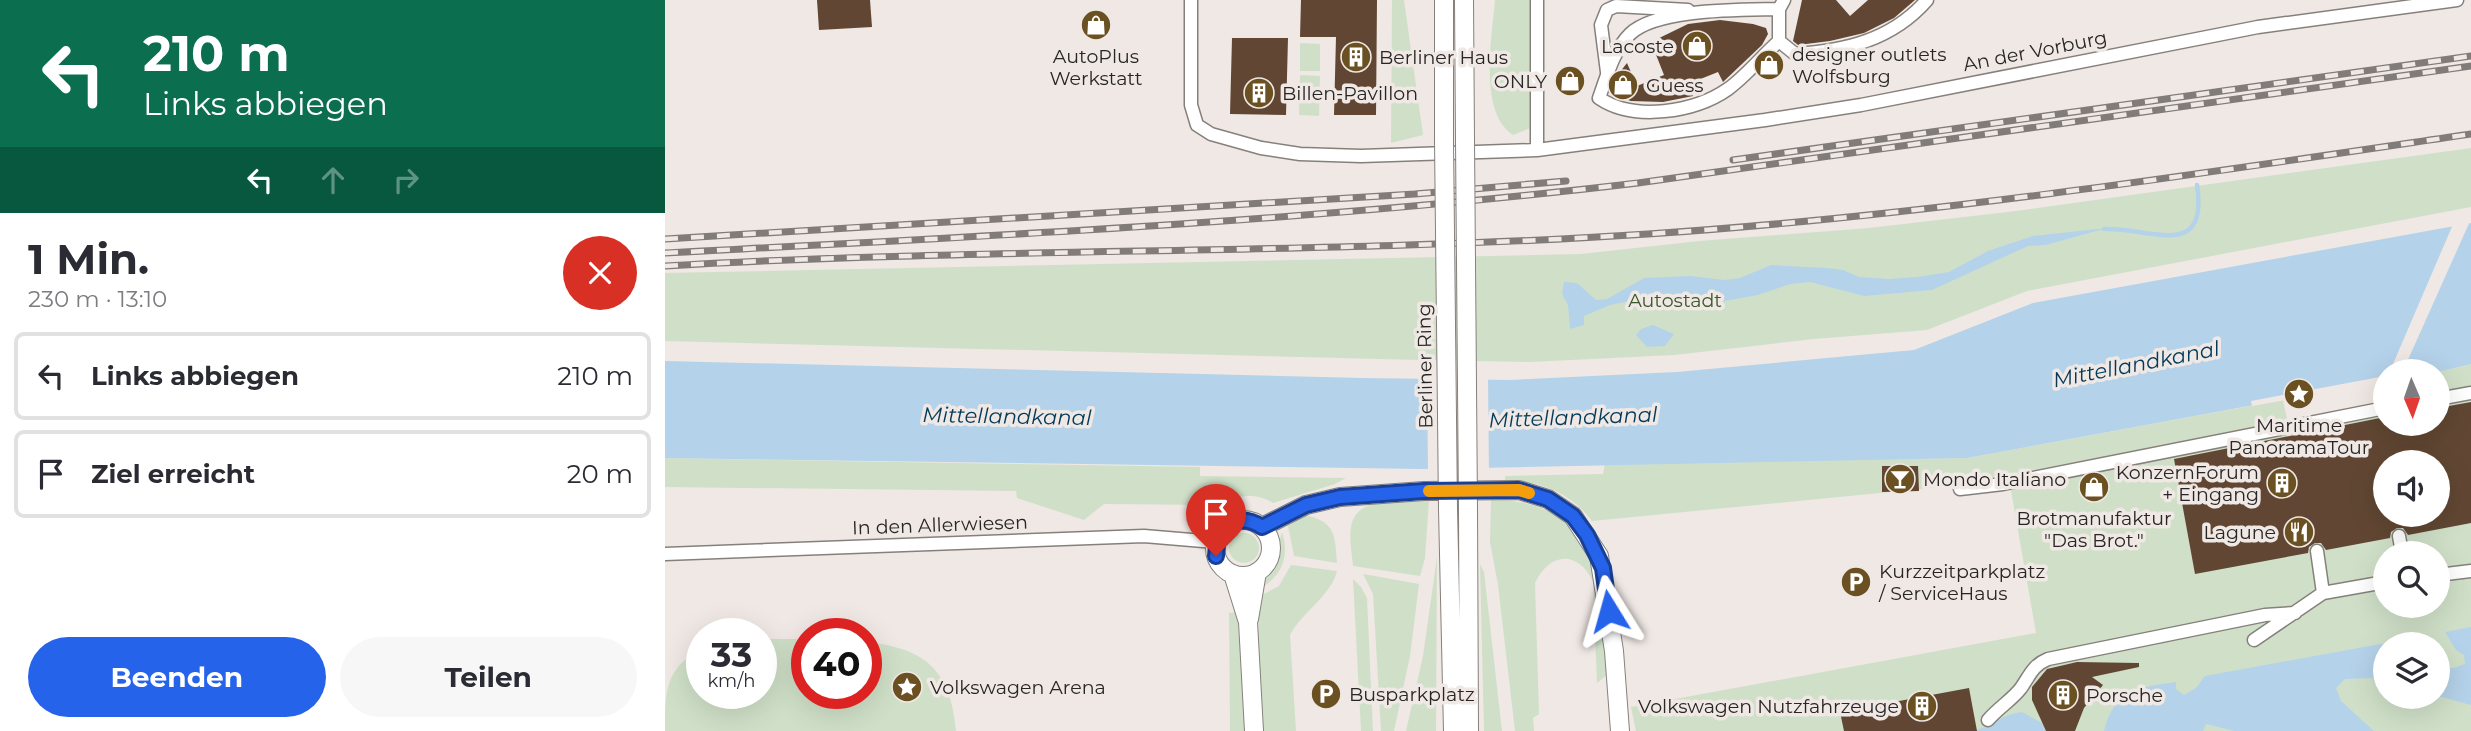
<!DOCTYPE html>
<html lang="de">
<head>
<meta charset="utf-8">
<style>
  :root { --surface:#fff; --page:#f7f7f7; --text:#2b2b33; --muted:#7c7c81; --line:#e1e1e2; --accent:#2563eb }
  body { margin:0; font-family:Montserrat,sans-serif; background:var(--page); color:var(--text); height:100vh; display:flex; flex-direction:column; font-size:26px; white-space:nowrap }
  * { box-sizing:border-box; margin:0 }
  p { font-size:23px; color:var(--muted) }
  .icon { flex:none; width:38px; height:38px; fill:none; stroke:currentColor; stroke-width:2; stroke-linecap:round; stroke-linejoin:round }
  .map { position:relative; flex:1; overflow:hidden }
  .drawer { display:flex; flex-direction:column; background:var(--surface); width:665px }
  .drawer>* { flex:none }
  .hud { background:#0b6e4f; color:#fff; overflow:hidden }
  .needle { width:46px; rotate:178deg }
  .controls { position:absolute; left:1708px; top:359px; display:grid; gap:14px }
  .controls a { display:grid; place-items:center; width:77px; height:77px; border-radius:50%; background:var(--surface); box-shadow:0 7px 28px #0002; font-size:35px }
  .speed { position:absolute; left:21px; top:618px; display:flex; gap:14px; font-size:35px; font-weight:700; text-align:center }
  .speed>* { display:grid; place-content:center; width:91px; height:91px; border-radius:50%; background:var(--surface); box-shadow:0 7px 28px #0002; line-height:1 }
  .speed small { font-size:18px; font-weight:400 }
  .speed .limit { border:10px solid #d22; background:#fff; color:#111 }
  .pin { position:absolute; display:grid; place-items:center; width:60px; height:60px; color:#fff; margin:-72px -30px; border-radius:50% 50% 50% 0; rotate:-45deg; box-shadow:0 0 7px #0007 }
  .pin .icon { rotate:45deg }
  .me { position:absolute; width:77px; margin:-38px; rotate:352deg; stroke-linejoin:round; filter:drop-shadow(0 0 5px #0008) }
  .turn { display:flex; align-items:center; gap:24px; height:147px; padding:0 28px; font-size:32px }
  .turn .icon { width:91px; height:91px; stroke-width:2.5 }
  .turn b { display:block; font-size:49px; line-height:60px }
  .lanes { display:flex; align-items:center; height:66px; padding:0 28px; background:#0003; justify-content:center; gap:35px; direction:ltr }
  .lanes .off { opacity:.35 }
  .round { display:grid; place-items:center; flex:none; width:74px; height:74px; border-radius:37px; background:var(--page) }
  .overview { display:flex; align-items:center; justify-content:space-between; height:119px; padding:0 28px }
  h1 { font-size:42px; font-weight:700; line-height:52px }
  .primary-button { display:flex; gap:14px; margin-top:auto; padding:14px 28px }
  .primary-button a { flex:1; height:80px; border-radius:42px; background:var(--accent); color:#fff; font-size:28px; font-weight:700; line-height:80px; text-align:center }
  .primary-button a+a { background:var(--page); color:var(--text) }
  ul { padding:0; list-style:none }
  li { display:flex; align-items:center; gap:21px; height:88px; margin:0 14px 10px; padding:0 14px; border:4px solid var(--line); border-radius:10px }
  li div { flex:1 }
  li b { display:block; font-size:26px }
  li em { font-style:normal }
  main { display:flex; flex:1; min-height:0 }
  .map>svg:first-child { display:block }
</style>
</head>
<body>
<main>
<section class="drawer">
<div class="hud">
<div class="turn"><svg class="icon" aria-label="left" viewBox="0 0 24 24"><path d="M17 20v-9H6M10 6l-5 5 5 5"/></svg><div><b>210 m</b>Links abbiegen</div></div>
<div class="lanes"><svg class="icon" aria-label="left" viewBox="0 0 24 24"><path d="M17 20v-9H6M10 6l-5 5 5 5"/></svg><svg class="icon off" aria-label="ahead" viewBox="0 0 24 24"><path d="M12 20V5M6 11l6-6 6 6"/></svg><svg class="icon off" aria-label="right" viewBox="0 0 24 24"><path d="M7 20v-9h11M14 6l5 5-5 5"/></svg></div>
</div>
<div class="overview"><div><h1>1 Min.</h1><p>230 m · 13:10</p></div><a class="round" style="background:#d93025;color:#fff"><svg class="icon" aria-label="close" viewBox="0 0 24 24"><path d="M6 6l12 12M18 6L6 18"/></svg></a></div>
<ul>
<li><svg class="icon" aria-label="left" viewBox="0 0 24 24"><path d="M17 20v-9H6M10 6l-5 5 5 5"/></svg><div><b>Links abbiegen</b></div><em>210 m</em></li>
<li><svg class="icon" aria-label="arrive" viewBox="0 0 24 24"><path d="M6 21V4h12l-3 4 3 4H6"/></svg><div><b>Ziel erreicht</b></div><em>20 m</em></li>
</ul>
<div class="primary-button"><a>Beenden</a><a>Teilen</a></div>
</section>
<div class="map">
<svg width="1806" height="731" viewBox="0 0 1806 731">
  <rect width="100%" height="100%" fill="#efe8e4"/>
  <!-- green -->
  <path fill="#d0e0c8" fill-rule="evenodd" d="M727,0h12l19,135 -32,8z
    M830,0h41l-3,127 -20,8c-35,-22 -21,-99 -18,-135z
    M635,43l20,1v27h-20z
    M635,75l20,1 -1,40 -20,-1z
    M1806,148v59l-444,84 -100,39 -113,9 -140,16 -144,7 -110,-2 -755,-19v-68l916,-19 118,-13 170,-13 147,-17z
    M1806,364v367h-835l-5,-24 405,-74 -26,-148 375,-70v9h53v-52zM1720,462h53v52h-53zM1720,553h53v53h-53zM1720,644h53v52h-53z
    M1618,400l5,24 -357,64 -339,33c-22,-29 -52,-40 -87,-41v-4l98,-2 2,-11 362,-5z
    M0,458l535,9v9l146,2 -11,6 -62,19c-18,-12 -41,-7 -58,2l-111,-1 -20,16 -67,-22 -1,-7 -351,-4z
    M764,500l-4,58 -5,18 -67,-10c-1,-12 -4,-27 -2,-39 5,-33 54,-26 78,-27z
    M826,500c112,-1 107,90 117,174l-11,9 -4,-101c-15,-33 -44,-29 -58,1l4,131 -6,4 1,13h-19l-17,-146 -8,-43z
    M639,515c31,6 31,19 33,48l-43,-7 -6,-30z
    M617,532c8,24 0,45 -23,57l16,-31z
    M564 548a15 15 0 1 1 30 0a15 15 0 1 1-30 0Z
    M772,557l-1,174h-30l17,-75z
    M815,564l4,8 18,159h-18z
    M626,565l46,6c-6,25 -35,41 -47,64l6,96h-35l-3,-134 21,-11z
    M698,574l56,10 -9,72 -16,75h-13l-8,-137z
    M688,579l8,8 6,11 6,133h-12z
    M572,612l9,119h-16l-1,-118z
    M96,639h46v54h59v-51c59,6 85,28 90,89h-291c0,-41 0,-62 37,-83v45h59z"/>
  <!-- water -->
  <path fill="#b4d2ea" d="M1806,223v141l-33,8 -53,-1v10l-418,77 -543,11 -759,-11v-97l696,17 149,2 167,-8 237,-22 119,-47z
    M1442,228l-61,17 -18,1 -96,44 -68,6 -54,-14 -20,2 -32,11 -39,7 -36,-8 -22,1 -51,10 -26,11v9l-14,4 -2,-24 -6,-11 2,-12 13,1 19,17 11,-1 37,-21 46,-2 35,4 15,-2 31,-13 56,3 16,2 16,7 30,2 28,-2 32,-5 39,-21 45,-15z
    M988,325l21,9 -9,12 -18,1 -11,-12 5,-6z
    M1806,627v78l-33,-9v-29l15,1 12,-4 -1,-9 -8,-5 -11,-18z
    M1726,642v2h-6v38l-15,-4 -25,1 -9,9 5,13 33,30h-140l-28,-7 -3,7h-99c10,-41 35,-44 72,-49v7l8,6 12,-7 9,-12z
    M1357,712l20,11 4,8h-73c18,-4 29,-17 49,-19z"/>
  <!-- pier -->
  <path fill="#efe8e4" d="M1806,219l-68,152h-13l64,-149z
    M762,376h61l1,95 -61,1z
    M1720,376v9l-1,-3 -132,24 -1,-5z"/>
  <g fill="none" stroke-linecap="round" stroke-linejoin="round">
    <!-- stream -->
    <path stroke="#b4d2ea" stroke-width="4.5" d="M1439,229c45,-2 105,33 93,-44"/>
  </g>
  <!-- building -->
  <path fill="#614733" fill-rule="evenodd" d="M152,0h53l2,27 -53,3z
    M636,0h76l-1,115h-42l2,-78h-36z
    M1137,0h34l14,16 18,-16h47l-21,18 -30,15 -34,8 -32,4 -5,-4z
    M1055,20l33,4 13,4 2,6 -6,11 -39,37 -5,-10 -30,12 5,12 -30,6 -32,-1 -21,-7 6,-17 11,-14 10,23 27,-11 -13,-33 37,-18z
    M567,38h56l-2,77 -56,-1z
    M1806,402v121l-63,12 -5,-7h-6l-6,4 -1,6 -64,12 -5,-7h-6l-6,4 -1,6 -113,21 -21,-115 211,-42v7h53v-16zM1720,462h53v52h-53z
    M1217,466h36l1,25 -37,1z
    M1412,662l62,1v4l-47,10 11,8 -19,23 -9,23h-29l-14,-31v-13l15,-18z
    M1304,688l8,43h-133l-4,-19z"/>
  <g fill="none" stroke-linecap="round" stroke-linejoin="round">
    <!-- street casing -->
    <g stroke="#86807c" stroke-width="15">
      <path id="street" d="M526,0v105l6,20 14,9 50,14 39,6 61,2 176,-6 228,-30 96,-15 397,-78 199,-27
        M1119,0l-5,9c-37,1 -122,-1 -149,25 -17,17 -23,42 -31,64 35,24 96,14 129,-9 18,-13 34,-33 51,-48l16,13c50,-3 97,-14 132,-54
        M1114,41v-32
        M942,72l-6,-47 6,-15 9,-4 72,4
        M872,150v-150
        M1773,399l33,-6
        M1295,489l43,-5 382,-76
        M1734,536l3,17
        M1652,551l6,42
        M0,554l479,-18 71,6
        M1773,575l33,-4
        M1589,640l69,-47 62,-11
        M1323,720c10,-12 25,-21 33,-32 9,-13 12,-23 27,-29l217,-44 30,-2"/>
    </g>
    <!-- secondary casing -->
    <g stroke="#86807c" stroke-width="20">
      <path id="secondary" d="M779,0v140
        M799,0l1,140
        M783,509l5,222
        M803,509l1,222
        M550 548a28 28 0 1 1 56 0a28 28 0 1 1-56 0Z
        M597,527l44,-22 34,-8 84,-6 95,-1 29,9 25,17 26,40 15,95 6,80
        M568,574l15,48 6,109
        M584,619l8,-47"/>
    </g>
    <!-- street -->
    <use href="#street" stroke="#fff" stroke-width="12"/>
    <!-- secondary -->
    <use href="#secondary" stroke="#fff" stroke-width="18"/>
    <!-- rail casing -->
    <g stroke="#817c79" stroke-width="7">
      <path id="rail" d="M1068,160l738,-104
        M0,239l750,-45 151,-13
        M0,253c325,-17 650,-32 973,-70l833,-117
        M0,266c327,-19 656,-11 983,-32 276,-18 550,-60 823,-100"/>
    </g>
    <!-- rail -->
    <use href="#rail" stroke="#efe8e4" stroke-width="4.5" stroke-dasharray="13" stroke-linecap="butt"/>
    <!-- secondary-bridge casing -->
    <g stroke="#86807c" stroke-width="20" stroke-linecap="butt">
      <path id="secondary-bridge" d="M779,140l4,369
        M800,140l3,369"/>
    </g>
    <!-- secondary-bridge -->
    <use href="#secondary-bridge" stroke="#fff" stroke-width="18"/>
  </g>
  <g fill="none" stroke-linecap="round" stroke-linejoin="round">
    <!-- route casing -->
    <g stroke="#184099" stroke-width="18">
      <path id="route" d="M551,556l2,-21c12,-16 27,-19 44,-8l44,-22 34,-8 84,-6 95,-1 29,9 25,17 14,19 16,33 6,43"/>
    </g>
    <!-- route -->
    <use href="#route" stroke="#2563eb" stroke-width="12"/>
    <!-- slow -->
    <path stroke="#f59e0b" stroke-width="12" d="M764,491l90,-1 10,3"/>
  </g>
  <!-- icons -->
  <defs>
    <g id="shop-disc" transform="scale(1.575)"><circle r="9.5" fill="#6b5022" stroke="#efe8e4"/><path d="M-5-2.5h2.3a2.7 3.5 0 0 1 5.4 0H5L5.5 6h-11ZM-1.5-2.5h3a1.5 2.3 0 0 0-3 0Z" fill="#fff"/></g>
    <g id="building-disc" transform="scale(1.575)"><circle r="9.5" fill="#6b5022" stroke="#efe8e4"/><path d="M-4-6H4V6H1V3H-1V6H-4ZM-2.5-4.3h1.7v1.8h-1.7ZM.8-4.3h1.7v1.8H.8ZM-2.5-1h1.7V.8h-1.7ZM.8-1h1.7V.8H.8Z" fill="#fff"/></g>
    <g id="sight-disc" transform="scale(1.575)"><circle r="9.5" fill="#6b5022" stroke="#efe8e4"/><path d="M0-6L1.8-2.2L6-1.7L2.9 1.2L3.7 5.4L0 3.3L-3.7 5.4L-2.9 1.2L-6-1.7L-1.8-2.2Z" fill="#fff"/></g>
    <g id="bar-disc" transform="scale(1.575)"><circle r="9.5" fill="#6b5022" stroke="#efe8e4"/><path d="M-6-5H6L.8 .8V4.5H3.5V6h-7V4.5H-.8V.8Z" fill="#fff"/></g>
    <g id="restaurant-disc" transform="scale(1.575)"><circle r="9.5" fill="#6b5022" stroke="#efe8e4"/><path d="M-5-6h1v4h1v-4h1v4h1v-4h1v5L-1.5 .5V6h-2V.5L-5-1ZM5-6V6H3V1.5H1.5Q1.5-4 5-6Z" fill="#fff"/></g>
    <g id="parking-disc" transform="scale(1.575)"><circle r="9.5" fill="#6b5022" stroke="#efe8e4"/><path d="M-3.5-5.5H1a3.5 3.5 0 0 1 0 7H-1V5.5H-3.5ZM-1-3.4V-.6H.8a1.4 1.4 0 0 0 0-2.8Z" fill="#fff"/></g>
  </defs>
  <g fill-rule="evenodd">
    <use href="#shop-disc" x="431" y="25"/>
    <use href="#shop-disc" x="1032" y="46"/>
    <use href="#building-disc" x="691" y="57"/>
    <use href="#shop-disc" x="1104" y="65"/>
    <use href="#shop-disc" x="905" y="81"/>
    <use href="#shop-disc" x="958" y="85"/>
    <use href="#building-disc" x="594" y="93"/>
    <use href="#sight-disc" x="1634" y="394"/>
    <use href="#bar-disc" x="1235" y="479"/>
    <use href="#building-disc" x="1617" y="483"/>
    <use href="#shop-disc" x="1429" y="487"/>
    <use href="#restaurant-disc" x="1634" y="532"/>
    <use href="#parking-disc" x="1191" y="582"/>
    <use href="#sight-disc" x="242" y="687"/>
    <use href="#parking-disc" x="661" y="694"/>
    <use href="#building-disc" x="1398" y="695"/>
    <use href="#building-disc" x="1257" y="706"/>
  </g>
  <g text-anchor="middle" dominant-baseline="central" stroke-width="7" stroke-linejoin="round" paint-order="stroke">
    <!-- poi labels -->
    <g font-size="19" fill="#282624" stroke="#efe8e4" text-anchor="start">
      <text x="1009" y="46" text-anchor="end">Lacoste</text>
      <text x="1127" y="54">designer outlets<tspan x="1127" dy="22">Wolfsburg</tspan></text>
      <text x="431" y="56" text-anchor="middle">AutoPlus<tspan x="431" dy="22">Werkstatt</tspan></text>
      <text x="714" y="57">Berliner Haus</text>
      <text x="882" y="81" text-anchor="end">ONLY</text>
      <text x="981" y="85">Guess</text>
      <text x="617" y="93">Billen-Pavillon</text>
      <text x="1634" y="425" text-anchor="middle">Maritime<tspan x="1634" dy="22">PanoramaTour</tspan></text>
      <text x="1594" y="472" text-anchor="end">KonzernForum<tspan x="1594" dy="22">+ Eingang</tspan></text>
      <text x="1258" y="479">Mondo Italiano</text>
      <text x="1429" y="518" text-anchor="middle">Brotmanufaktur<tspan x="1429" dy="22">"Das Brot."</tspan></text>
      <text x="1611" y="532" text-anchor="end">Lagune</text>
      <text x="1214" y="571">Kurzzeitparkplatz<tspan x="1214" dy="22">/ ServiceHaus</tspan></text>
      <text x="265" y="687">Volkswagen Arena</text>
      <text x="684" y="694">Busparkplatz</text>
      <text x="1421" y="695">Porsche</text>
      <text x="1234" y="706" text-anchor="end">Volkswagen Nutzfahrzeuge</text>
    </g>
    <!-- street labels -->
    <g font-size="19" fill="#282624" stroke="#efe8e4">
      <text transform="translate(1370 51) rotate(-11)">An der Vorburg</text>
      <text transform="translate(760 366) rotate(-91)">Berliner Ring</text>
      <text transform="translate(275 525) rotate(-2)">In den Allerwiesen</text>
    </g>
    <!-- park labels -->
    <g font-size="19" fill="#3b582b" stroke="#efe8e4">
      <text x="1010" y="300">Autostadt</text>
    </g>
    <!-- water labels -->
    <g font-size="21" font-style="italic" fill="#023a5a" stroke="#efe8e4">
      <text transform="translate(1471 364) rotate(-11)">Mittellandkanal</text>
      <text transform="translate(342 416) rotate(1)">Mittellandkanal</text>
      <text transform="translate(908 417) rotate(-2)">Mittellandkanal</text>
    </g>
  </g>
</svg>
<div class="controls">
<a><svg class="needle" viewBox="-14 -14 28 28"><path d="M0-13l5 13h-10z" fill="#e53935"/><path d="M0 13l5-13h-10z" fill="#7c7c81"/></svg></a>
<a><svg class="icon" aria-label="sound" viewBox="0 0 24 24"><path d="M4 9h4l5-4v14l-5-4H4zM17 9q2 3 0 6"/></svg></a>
<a><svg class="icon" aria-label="search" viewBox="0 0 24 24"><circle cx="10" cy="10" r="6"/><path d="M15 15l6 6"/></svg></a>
<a><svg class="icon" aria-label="layers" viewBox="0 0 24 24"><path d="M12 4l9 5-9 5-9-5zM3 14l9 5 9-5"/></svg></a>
</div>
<div class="speed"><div>33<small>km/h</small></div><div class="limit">40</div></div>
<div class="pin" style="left:551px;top:556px;background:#d93025"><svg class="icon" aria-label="arrive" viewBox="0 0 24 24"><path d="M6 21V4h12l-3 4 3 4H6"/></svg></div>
<svg class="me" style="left:944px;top:611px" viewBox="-20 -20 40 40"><path d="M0-17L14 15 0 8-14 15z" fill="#2563eb" stroke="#fff" stroke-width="4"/></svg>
</div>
</main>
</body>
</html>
